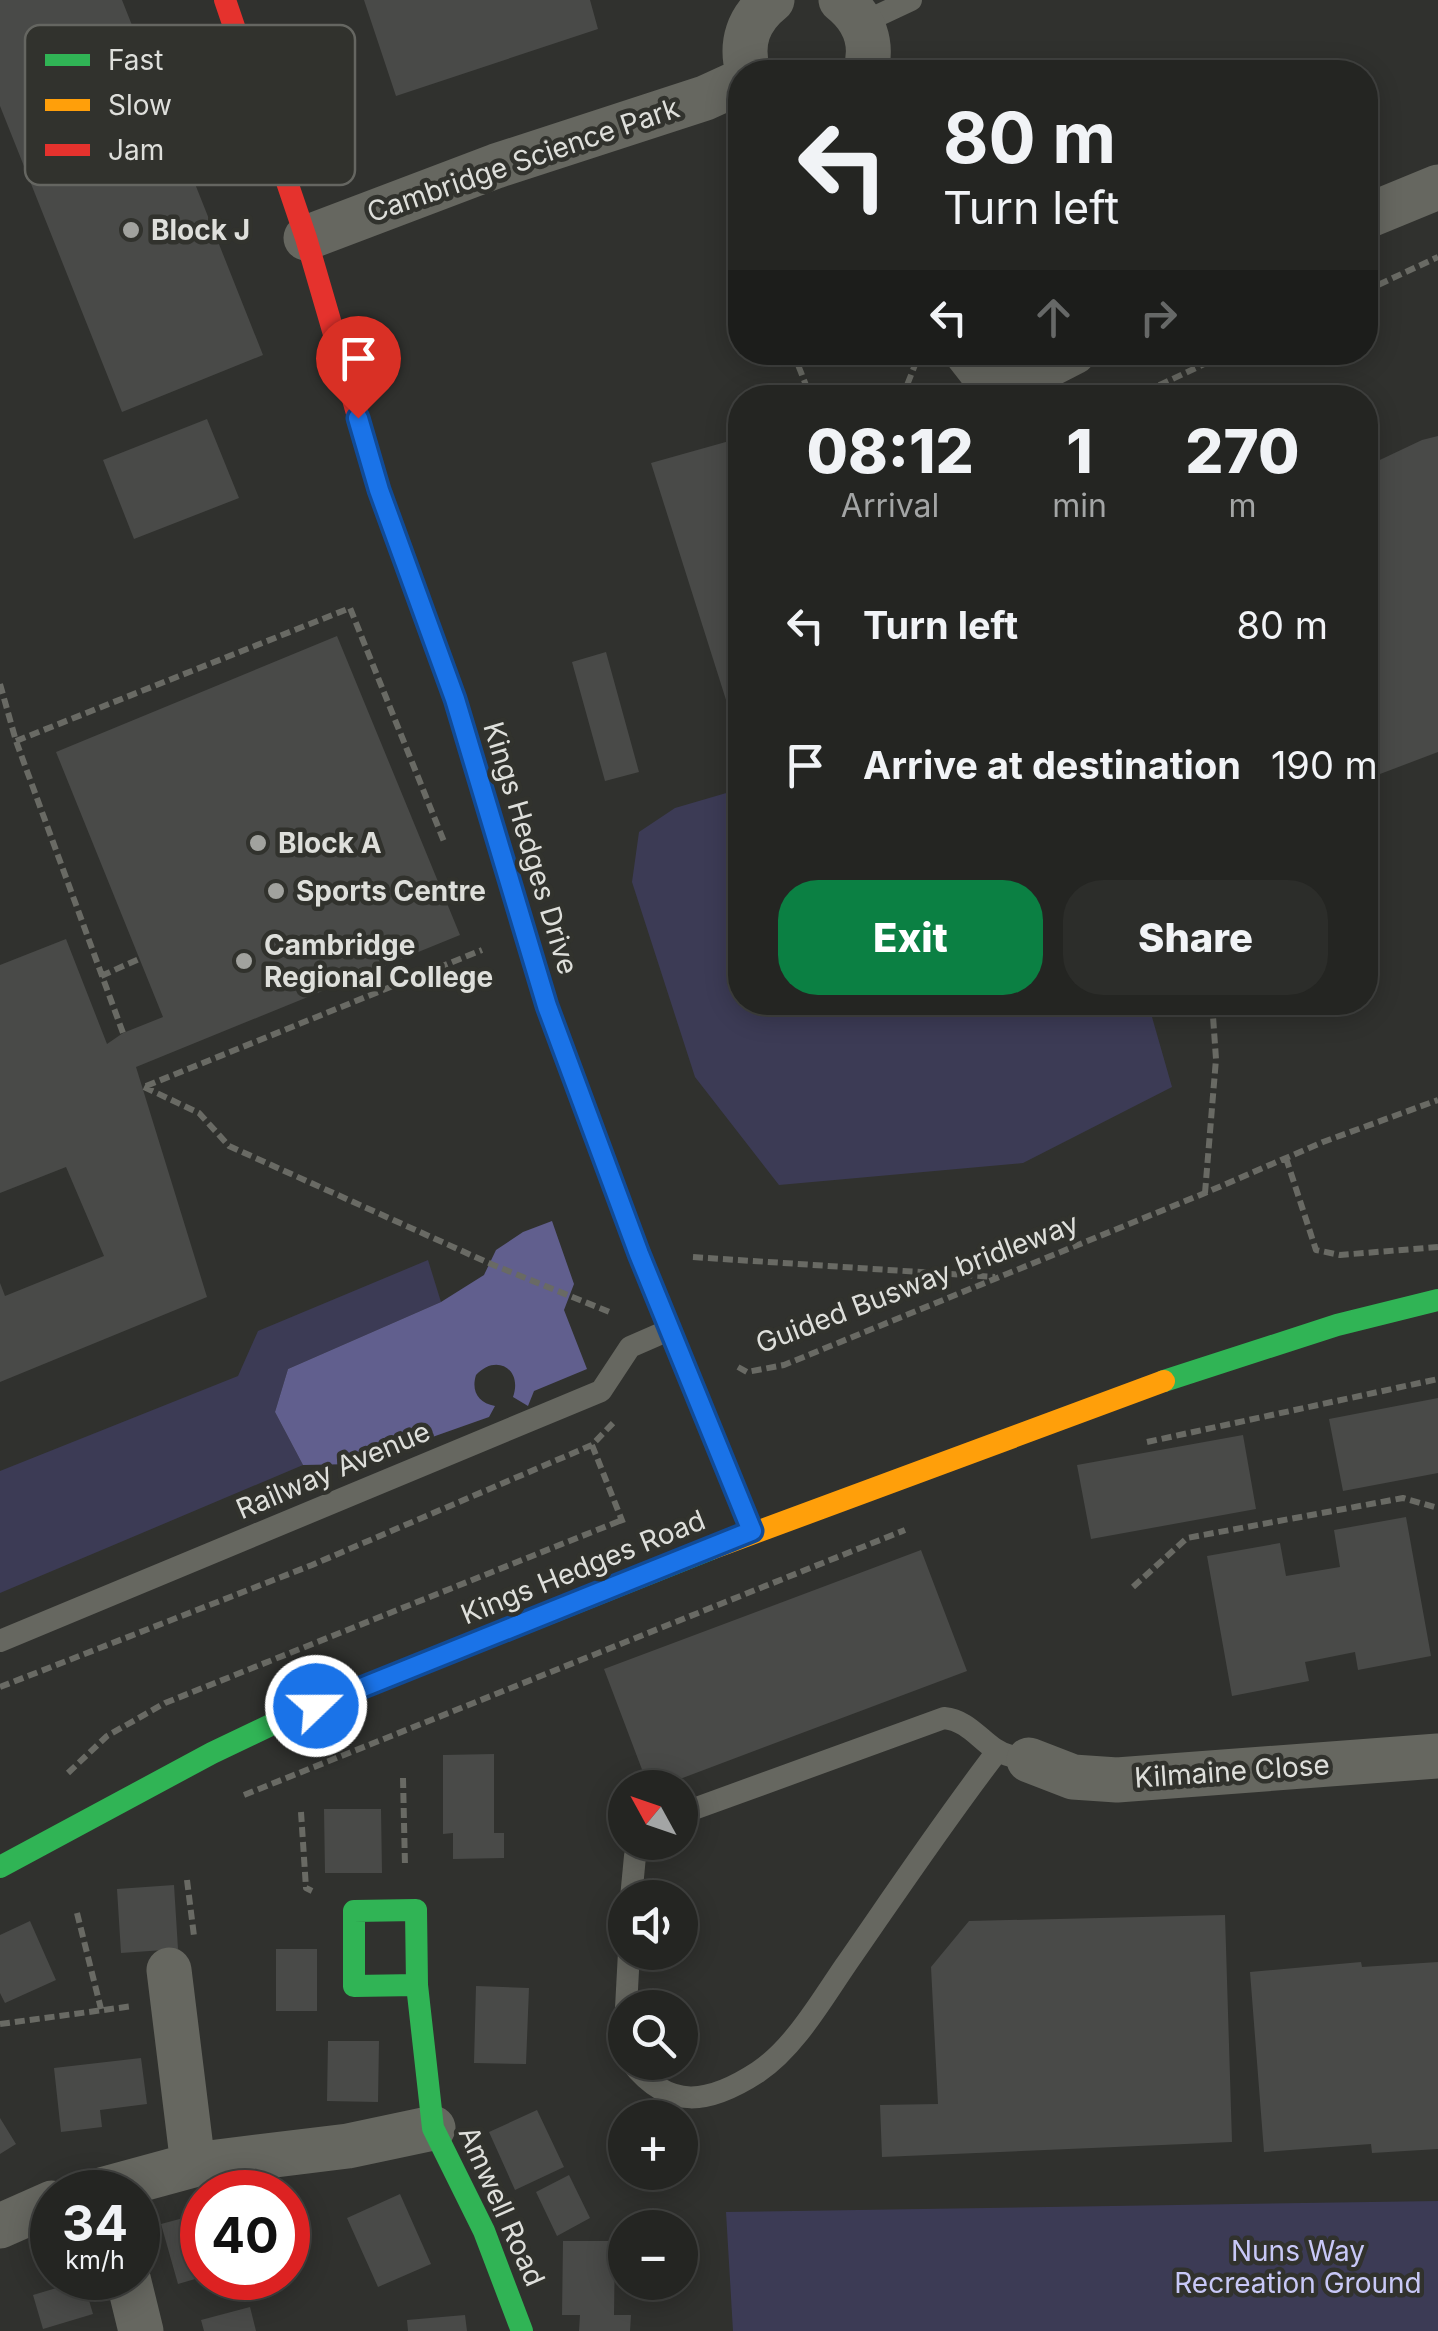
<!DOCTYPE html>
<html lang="en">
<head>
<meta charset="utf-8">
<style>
  :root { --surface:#242522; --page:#2c2d2a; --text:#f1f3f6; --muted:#a3a5a5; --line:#414240; --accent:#0b8043 }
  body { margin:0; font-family:Inter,sans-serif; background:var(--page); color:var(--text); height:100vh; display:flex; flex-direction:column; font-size:38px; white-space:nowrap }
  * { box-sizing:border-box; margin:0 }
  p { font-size:32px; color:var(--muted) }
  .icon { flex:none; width:55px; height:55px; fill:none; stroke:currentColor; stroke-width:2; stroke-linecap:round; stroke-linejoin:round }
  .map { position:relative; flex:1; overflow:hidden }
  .details { position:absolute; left:728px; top:385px; width:650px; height:630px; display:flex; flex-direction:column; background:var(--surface); border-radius:40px; box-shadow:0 5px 25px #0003,0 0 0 2px var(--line) }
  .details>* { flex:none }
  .banner { position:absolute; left:728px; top:60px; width:650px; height:305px; border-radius:40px; box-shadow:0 5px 25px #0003,0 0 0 2px var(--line); background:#242522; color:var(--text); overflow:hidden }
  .needle { width:65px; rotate:310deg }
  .tools { position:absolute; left:608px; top:1770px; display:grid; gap:20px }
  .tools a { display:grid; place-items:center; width:90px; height:90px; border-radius:50%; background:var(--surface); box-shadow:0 5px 25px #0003,0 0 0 2px var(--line); font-size:50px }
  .speed { position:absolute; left:30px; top:2170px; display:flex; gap:20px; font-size:50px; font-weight:700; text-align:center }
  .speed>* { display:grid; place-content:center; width:130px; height:130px; border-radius:50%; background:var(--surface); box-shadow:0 5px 25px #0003,0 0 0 2px var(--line); line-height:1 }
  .speed small { font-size:25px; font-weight:400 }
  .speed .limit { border:15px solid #d22; background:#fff; color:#111 }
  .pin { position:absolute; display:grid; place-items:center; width:85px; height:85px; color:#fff; margin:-102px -42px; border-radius:50% 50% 50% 0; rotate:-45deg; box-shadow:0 0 10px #0007 }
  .pin .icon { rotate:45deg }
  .me { position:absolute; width:110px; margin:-55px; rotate:68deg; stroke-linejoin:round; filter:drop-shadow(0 0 8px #0008) }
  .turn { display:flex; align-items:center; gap:35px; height:210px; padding:0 50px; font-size:45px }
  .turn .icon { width:130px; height:130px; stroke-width:2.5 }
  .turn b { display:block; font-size:70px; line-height:85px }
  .lanes { display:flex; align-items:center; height:95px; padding:0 50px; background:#0003; justify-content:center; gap:50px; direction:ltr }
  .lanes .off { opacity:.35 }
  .eta { display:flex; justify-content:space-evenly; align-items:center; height:170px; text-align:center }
  .eta b { font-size:60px; font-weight:800; line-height:70px }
  .action { display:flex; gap:20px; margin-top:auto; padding:20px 50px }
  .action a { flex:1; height:115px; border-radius:40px; background:var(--accent); color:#fff; font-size:40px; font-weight:800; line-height:115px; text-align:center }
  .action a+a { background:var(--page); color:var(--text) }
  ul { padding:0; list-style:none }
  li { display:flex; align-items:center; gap:30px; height:140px; padding:0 50px }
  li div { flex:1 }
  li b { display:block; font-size:38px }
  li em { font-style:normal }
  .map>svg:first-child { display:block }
</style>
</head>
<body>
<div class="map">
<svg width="1438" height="2331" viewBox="0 0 1438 2331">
  <rect width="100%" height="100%" fill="#30312e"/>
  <!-- green -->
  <path fill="#3c3b55" d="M740,789v213l408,1 24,84 -149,76 -244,22 -84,-108 -63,-195 7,-50 36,-24z
    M428,1260l13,42 -153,67 -13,43 28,53 -303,128v-122l238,-95 20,-45z
    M1438,2201v130h-705l-7,-119z"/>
  <!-- water -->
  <path fill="#615f8e" d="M552,1221l22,63 -10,26 23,59 -53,22 -6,15 -15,-9c10,-28 -17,-44 -37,-22 -5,16 2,28 19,31l-6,11 -133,47 -53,1 -28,-53 13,-43 153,-67 43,-27 12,-25 27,-18z"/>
  <!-- building -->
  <path fill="#494a48" d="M0,0h122l141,355 -141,57 -122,-306z
    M364,0h226l8,29 -202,67z
    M207,419l32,79 -105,41 -31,-79z
    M1438,436v316l-58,22 -15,-47v-260l57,-27z
    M740,438v261l-13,4 -76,-240z
    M337,636l123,299 -324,132 71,230 -207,85v-99l5,13 99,-40 -38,-89 -66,26v-228l66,-26 41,105 16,-11 40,-16 -107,-265z
    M606,652l33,120 -34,9 -33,-119z
    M1438,1398v75l-95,18 -14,-72z
    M1243,1435l13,74 -165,30 -14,-74z
    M1406,1517l25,139 -73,14 -3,-18 -50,10 4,19 -77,15 -25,-140 73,-13 6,33 54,-9 -6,-37z
    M921,1550l46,121 -311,117h-7l-45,-119z
    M494,1754v79h10v25l-51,1v-26l-10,1v-79z
    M324,1809h57l1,64h-57z
    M174,1885l4,64 -57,4 -4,-64z
    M1225,1915l7,227 -350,15 -2,-52 58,-1 -7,-137 38,-46z
    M30,1921l26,59 -51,23 -5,-10v-58z
    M276,1949h41v62h-41z
    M1361,1962l1,5 76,-5v187l-66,4 -1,-9 -107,8 -14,-180z
    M476,1986l53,2 -3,76 -52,-1z
    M328,2041h51l-1,61 -51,-1z
    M141,2058l6,46 -47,6 2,17 -41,5 -7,-64z
    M537,2110l27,57 -49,23 -26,-58z
    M0,2118l16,26 -16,10z
    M569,2175l21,43 -33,18 -21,-44z
    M400,2194l31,70 -53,23 -31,-69z
    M202,2213v64l-24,7 -17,-60z
    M563,2241h52l-1,74h17l-1,16h-51l1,-16h-18z
    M83,2280l10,34 -50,15 -10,-34z
    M250,2307l6,24h-52l-3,-11z
    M465,2315l2,16h-59l-1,-11z"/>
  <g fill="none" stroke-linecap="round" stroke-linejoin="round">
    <!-- path -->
    <path stroke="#696a64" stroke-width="6" stroke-dasharray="10 5" stroke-linecap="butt" d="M1365,291l73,-34
      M793,352l18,46
      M902,398l18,-46
      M1132,398l98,-46
      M0,684l16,57 107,292
      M16,741l334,-133 95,236
      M101,976l38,-17
      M146,1086l336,-136
      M144,1087l55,26 30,33 262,118 121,49
      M1286,1158l30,92 24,5 98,-8
      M1205,1193l11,-134 -4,-57
      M693,1257l302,20
      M738,1367l9,5 37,-7 421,-172 118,-51 115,-42
      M1147,1442l291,-63
      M592,1445l31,78
      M1133,1587l54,-49 216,-40 35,10
      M0,1687l312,-122 280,-120 23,-24
      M68,1773l39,-37 58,-33 457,-183
      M403,1778l2,88
      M244,1795l661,-265
      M301,1812l5,76 6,3
      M187,1880l7,56
      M77,1913l24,96
      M0,2024l133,-18"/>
    <!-- lane -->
    <path stroke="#666760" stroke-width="22" d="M862,23l49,-23
      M0,1641l601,-250 29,-44 39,-17
      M680,1814l264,-96c30,3 40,32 67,38
      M631,1898l4,-42 6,-14
      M626,2008l3,-56
      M625,2023v20
      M631,2062c38,49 78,42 127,10 36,-24 63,-71 87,-106 50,-72 98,-144 151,-213"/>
    <!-- street -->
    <path stroke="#666760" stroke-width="45" d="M841,0c23,18 33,44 24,72
      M748,72c-8,-29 0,-53 24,-72
      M1365,217l73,-30
      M306,238l190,-72 209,-68 35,-16
      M966,352l36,46
      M998,391l76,-39
      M1029,1760l44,17 44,3 321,-24
      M169,1970l24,195
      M94,2192l99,-27 155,-19 85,-18
      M0,2226l52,-23
      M128,2278l13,53"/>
    <!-- fast -->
    <path stroke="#30b455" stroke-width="22" d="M1164,1381l173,-56 101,-25
      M0,1867l212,-114 67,-32 432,-172
      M417,1985l-63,1v-75l62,-1 1,75 16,143 51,103 38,100"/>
    <!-- slow -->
    <path stroke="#ff9f0a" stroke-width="22" d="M382,499l73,200 92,307 17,46
      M711,1549l453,-168"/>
    <!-- jam -->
    <path stroke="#e5322d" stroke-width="22" d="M225,0l81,238 76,261
      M564,1052l75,202 113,277"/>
  </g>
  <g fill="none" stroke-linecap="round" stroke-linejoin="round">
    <!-- route casing -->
    <g stroke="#114b97" stroke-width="25">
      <path id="route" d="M316,1706l436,-175 -113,-277 -92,-248 -92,-307 -76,-209 -21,-72"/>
    </g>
    <!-- route -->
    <use href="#route" stroke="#1a73e8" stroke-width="18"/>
  </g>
  <!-- markers -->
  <g fill="#a1a29e" stroke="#31322d" stroke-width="4">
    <circle cx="131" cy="230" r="10"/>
    <circle cx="258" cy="843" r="10"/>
    <circle cx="276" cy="891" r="10"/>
    <circle cx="244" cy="961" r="10"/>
  </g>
  <g text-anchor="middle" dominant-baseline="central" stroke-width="9" stroke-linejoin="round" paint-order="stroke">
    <!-- street labels -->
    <g font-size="28" fill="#dedfdb" stroke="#31322d">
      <text transform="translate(523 160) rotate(-19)">Cambridge Science Park</text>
      <text transform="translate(531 848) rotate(73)">Kings Hedges Drive</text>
      <text transform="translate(917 1283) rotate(-21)">Guided Busway bridleway</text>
      <text transform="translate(333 1470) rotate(-23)">Railway Avenue</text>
      <text transform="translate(583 1567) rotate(-22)">Kings Hedges Road</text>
      <text transform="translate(1232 1771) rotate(-4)">Kilmaine Close</text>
      <text transform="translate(502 2206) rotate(66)">Amwell Road</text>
    </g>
    <!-- poi labels -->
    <g font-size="28" font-weight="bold" fill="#dedfdb" stroke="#31322d" text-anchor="start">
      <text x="151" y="230">Block J</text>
      <text x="278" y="843">Block A</text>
      <text x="296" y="891">Sports Centre</text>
      <text x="264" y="945">Cambridge<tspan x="264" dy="32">Regional College</tspan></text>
    </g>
    <!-- park labels -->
    <g font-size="28" fill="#c8c8f7" stroke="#31322d">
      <text x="1298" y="2251">Nuns Way<tspan x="1298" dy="32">Recreation Ground</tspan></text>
    </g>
  </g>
  <!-- legend -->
  <rect x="25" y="25" width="330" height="160" rx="15" fill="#31322d" stroke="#656661" stroke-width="2.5"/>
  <rect x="45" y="54" width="45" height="12" fill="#30b455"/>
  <rect x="45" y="99" width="45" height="12" fill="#ff9f0a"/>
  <rect x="45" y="144" width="45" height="12" fill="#e5322d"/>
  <g font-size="28" fill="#dedfdb">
    <text x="108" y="70">Fast</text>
    <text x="108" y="115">Slow</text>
    <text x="108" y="160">Jam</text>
  </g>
</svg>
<div class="tools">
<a><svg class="needle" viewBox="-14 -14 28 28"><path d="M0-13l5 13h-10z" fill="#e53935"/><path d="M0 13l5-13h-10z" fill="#a3a5a5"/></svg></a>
<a><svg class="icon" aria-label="sound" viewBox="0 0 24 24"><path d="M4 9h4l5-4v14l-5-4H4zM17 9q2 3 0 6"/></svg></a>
<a><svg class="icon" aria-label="search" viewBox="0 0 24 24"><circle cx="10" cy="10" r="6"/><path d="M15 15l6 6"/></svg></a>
<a>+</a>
<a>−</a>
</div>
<div class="speed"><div>34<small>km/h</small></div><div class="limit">40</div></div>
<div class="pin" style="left:358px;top:418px;background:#d93025"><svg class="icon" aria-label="arrive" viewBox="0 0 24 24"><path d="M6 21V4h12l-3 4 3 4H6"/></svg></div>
<svg class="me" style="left:316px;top:1706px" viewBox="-20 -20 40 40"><circle r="17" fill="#1a73e8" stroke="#fff" stroke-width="3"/><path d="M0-11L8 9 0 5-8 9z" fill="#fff"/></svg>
<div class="banner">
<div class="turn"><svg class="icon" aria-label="left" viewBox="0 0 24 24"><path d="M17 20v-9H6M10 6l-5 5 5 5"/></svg><div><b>80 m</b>Turn left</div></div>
<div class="lanes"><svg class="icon" aria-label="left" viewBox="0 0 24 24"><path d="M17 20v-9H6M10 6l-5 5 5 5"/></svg><svg class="icon off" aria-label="ahead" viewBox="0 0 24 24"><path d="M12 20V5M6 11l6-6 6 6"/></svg><svg class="icon off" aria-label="right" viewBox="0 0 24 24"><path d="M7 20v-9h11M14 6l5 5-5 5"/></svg></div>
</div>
<section class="details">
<div class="eta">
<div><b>08:12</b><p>Arrival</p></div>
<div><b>1</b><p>min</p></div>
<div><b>270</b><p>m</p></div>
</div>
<ul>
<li><svg class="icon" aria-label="left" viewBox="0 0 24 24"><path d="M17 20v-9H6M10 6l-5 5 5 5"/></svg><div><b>Turn left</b></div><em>80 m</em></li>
<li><svg class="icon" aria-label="arrive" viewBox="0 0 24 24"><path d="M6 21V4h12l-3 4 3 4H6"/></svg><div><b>Arrive at destination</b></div><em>190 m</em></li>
</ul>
<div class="action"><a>Exit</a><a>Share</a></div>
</section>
</div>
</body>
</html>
